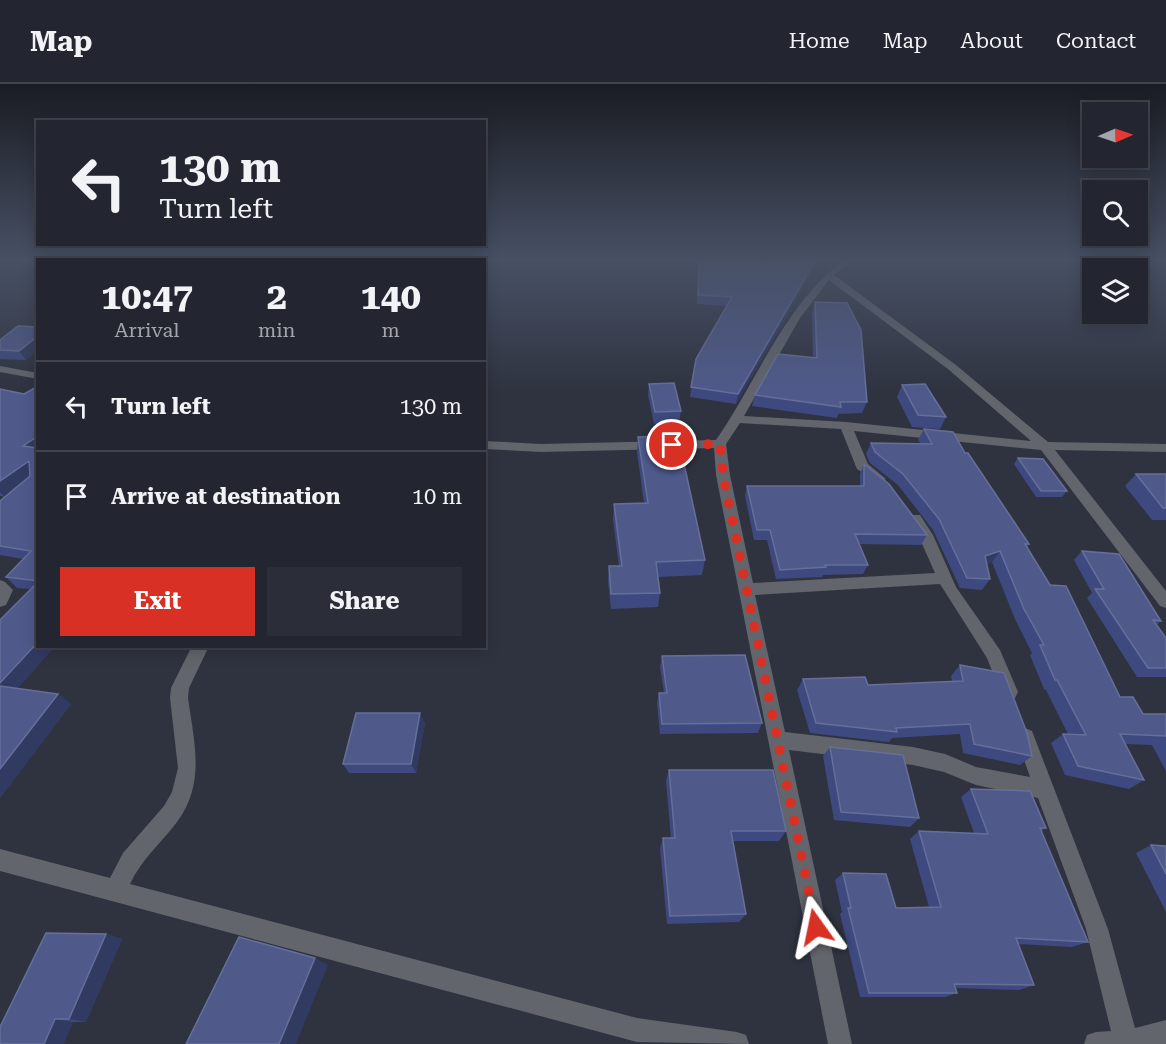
<!DOCTYPE html>
<html lang="en">
<head>
<meta charset="utf-8">
<style>
  :root { --surface:#232630; --page:#2b2e38; --text:#f1f3f6; --muted:#a3a5ab; --line:#40434c; --accent:#d93025 }
  body { margin:0; font-family:"Roboto Serif",serif; background:var(--page); color:var(--text); height:100vh; display:flex; flex-direction:column; font-size:22px; white-space:nowrap }
  * { box-sizing:border-box; margin:0 }
  p { font-size:20px; color:var(--muted) }
  .icon { flex:none; width:33px; height:33px; fill:none; stroke:currentColor; stroke-width:2; stroke-linecap:round; stroke-linejoin:round }
  .map { position:relative; flex:1; overflow:hidden }
  .sheet { position:absolute; left:36px; top:174px; width:450px; height:390px; display:flex; flex-direction:column; background:var(--surface); border-radius:0px; box-shadow:0 3px 15px #0003,0 0 0 2px var(--line) }
  .sheet>* { flex:none }
  .banner { position:absolute; left:36px; top:36px; width:450px; height:126px; border-radius:0px; box-shadow:0 3px 15px #0003,0 0 0 2px var(--line); background:#232630; color:var(--text); overflow:hidden }
  .needle { width:39px; rotate:88deg }
  .fabs { position:absolute; left:1082px; top:18px; display:grid; gap:12px }
  .fabs a { display:grid; place-items:center; width:66px; height:66px; border-radius:0px; background:var(--surface); box-shadow:0 3px 15px #0003,0 0 0 2px var(--line); font-size:30px }
  .pin { position:absolute; display:grid; place-items:center; width:51px; height:51px; color:#fff; margin:-26px; border:3px solid #fff; border-radius:50%; box-shadow:0 2px 6px #0007 }
  .me { position:absolute; width:66px; margin:-33px; rotate:348deg; stroke-linejoin:round; filter:drop-shadow(0 0 4px #0008) }
  .turn { display:flex; align-items:center; gap:21px; height:126px; padding:0 24px; font-size:27px }
  .turn .icon { width:78px; height:78px; stroke-width:2.5 }
  .turn b { display:block; font-size:42px; line-height:51px }
  .eta { display:flex; justify-content:space-evenly; align-items:center; height:102px; text-align:center }
  .eta b { font-size:36px; font-weight:700; line-height:42px }
  .button { display:flex; gap:12px; margin-top:auto; padding:12px 24px }
  .button a { flex:1; height:69px; border-radius:0px; background:var(--accent); color:#fff; font-size:24px; font-weight:700; line-height:69px; text-align:center }
  .button a+a { background:var(--page); color:var(--text) }
  ul { padding:0; list-style:none }
  li { display:flex; align-items:center; gap:18px; height:90px; padding:0 24px; border-top:2px solid var(--line) }
  li div { flex:1 }
  li b { display:block; font-size:22px }
  li em { font-style:normal }
  header { display:flex; align-items:center; gap:36px; box-sizing:border-box; height:84px; padding:0 30px; background:var(--surface); border-bottom:2px solid var(--line) }
  header strong { font-size:28px }
  nav { display:flex; gap:33px; margin-inline-start:auto; font-size:21px }
  .map>svg:first-child { display:block }
</style>
</head>
<body>
<header>
<strong>Map</strong>
<nav><a>Home</a><a>Map</a><a>About</a><a>Contact</a></nav>
</header>
<div class="map">
<svg width="1166" height="960" viewBox="0 0 1166 960">
  <rect width="100%" height="100%" fill="#2f3340"/>
  <g fill="none" stroke-linecap="round" stroke-linejoin="round">
    <!-- minor -->
    <path fill="#62656b" fill-rule="evenodd" d="M389,175h8l-9,1z
      M845,175h9l-20,16 122,90 92,77 118,2v8l-111,-2 111,141v17l-6,-2 -119,-156 -187,-19 14,33 18,15 -7,4 -22,-14 -16,-40 -101,-6 -14,21 4,31 23,108 182,-10 -16,-36 -11,-18 2,-4h10l13,20 23,52 44,63 18,42 -3,6 -6,2 -6,-2 -16,-40 -47,-74 -185,11 30,137 128,15 32,7 31,13 54,10 -14,-40 2,-6 7,-3 7,3 76,198 27,99 31,-8v24h-82l3,-9 9,-3 15,-1 -25,-102 -48,-131 -62,-13 -32,-13 -31,-7 -124,-15 63,294h-24l-112,-569 -2,-27 -173,4 -57,-3v-8l57,3 175,-4c42,-61 69,-136 129,-181zM829,196l119,89 83,72 -185,-19 -102,-6 56,-98z
      M0,282l38,7v6l-38,-7z
      M0,496l5,2 8,8 -7,15 -6,2z
      M192,562h17l-20,42 -1,10c6,44 18,85 -11,124 -16,21 -36,38 -47,62l507,134 100,14 9,3 3,9 -112,-2 -637,-171v-22l110,29 13,-25 41,-47 8,-14 6,-24 -8,-70 1,-10z"/>
  </g>
  <!-- wall -->
  <path fill="#3e497f" d="M439,175h58l-13,7v-6z
    M699,175l114,11 -77,134 -46,-7 6,-38 31,-53 -30,-2z
    M815,218l52,100 -5,11 -24,1 -1,4 -85,-12 3,-11 58,-37 -1,-45z
    M18,242l8,34 -26,-1v-19z
    M649,300l32,27 -2,12 -25,1 -6,-29z
    M902,301l44,32 -6,12 -28,-2 -15,-30z
    M38,302v260h17l-38,43 41,5 13,10 -71,94v-178l30,-31 -13,-1 -11,-11 17,-18 -23,-4v-54l5,-4 -5,-1v-107l24,5z
    M924,345l41,24 64,91 -2,3 93,150 23,17h23v57l-14,-26 -27,-1 19,36 -15,9 -64,-14 -14,-32 12,-9h5l-22,-44 -2,-1 -14,-34 2,-2 -17,-34 -23,-57 -5,2 3,15 -8,11 -22,-2 -27,-58 -35,-45 -28,-22 -4,-9 5,-11 50,1 -3,-4z
    M638,353l67,123 -3,15 -44,2 2,16 -2,14 -47,2 -3,-28 1,-15h10l-6,-47 1,-15 30,-1 -7,-51z
    M1018,374l49,33 -5,6h-26l-22,-33z
    M864,380l63,71 -6,10 -62,-1 9,21 -5,9 -40,1 -1,2 -46,2 -9,-39h-13l-9,-44 2,-10h113v-12z
    M1136,390h30v46h-14l-27,-34z
    M1082,467l79,70 -5,4 10,13v39h-29l-50,-79 5,-5 -18,-33z
    M662,572l100,67 -4,10 -98,1 -3,-31 2,-10h5l-4,-26z
    M960,581l72,91 -12,9 -57,-12 -3,-19 -68,4 -3,4 -79,-9 -13,-43 6,-11 65,6 84,-4 -1,-5z
    M425,639l-9,50h-67l-6,-9z
    M830,663l89,71 -9,9 -76,-7 -11,-64z
    M669,686l117,61 -7,10h-46l13,73 -7,8 -72,2 -7,-76 3,-10h8l-5,-57z
    M971,705l75,39 -5,3 47,111 -16,5 -54,-3 16,41 -15,5 -63,-2 1,5 -12,4h-85l-20,-83 2,-2 -7,-32 8,-7 53,35 33,-1 -19,-68 9,-8 55,2 -13,-36z
    M1151,761l15,1v66l-30,-59z
    M106,850l16,5 -36,83h-13l-73,22z"/>
  <!-- shaded-wall -->
  <path fill="#313a61" d="M368,175h20l-1,1h-18z
    M484,175h13l-13,7v-6h-1z
    M815,177l-2,9 -77,134 2,-10z
    M38,252v14l-12,10 -7,-9z
    M38,352v18l-15,-8z
    M29,377l9,11 -33,25 -5,-5v-11z
    M1000,467l-8,11 -15,5 8,-11z
    M38,558v4h17l-44,50 -11,-8v-5z
    M58,610l13,10 -71,94v-29z
    M420,629l5,10 -9,50 -5,-9z
    M106,850l16,5 -36,83 -17,-3z
    M315,874l13,7 -32,79h-17z
    M55,935l18,3 -9,22h-20z"/>
  <!-- building -->
  <path fill="#4f5a8b" stroke="#666f9a" stroke-width="1.5" d="M335,175h35l1,1h-37z
    M457,175h27l-1,1z
    M699,175l116,2 -77,133 -47,-7 5,-28 36,-62 -34,-2z
    M815,218l32,1 14,27 6,72h-27l1,5 -86,-12 23,-41 39,4z
    M18,242l20,1v9l-19,15 -19,-1v-10z
    M674,299l7,28 -26,1 -6,-28z
    M925,300l21,33 -28,-2 -16,-30z
    M38,302v50l-15,10 15,2v133l-32,-4 25,-26 -31,-5v-45l30,-25 -1,-15 -29,20v-92l24,5z
    M924,345l29,3 12,21h3l61,91h-4l25,41 16,1 54,111h13l10,17h23v22l-46,-2 24,46 -66,-14 -15,-32 23,1 -29,-55h-2l-15,-35h4l-20,-36 -24,-58 -15,5 5,23 -23,-1 -28,-59 -36,-45 -28,-22 -4,-9 61,1z
    M678,352l27,124 -49,2 4,31 -49,1 -2,-28h13l-8,-62 34,-1 -10,-66z
    M1018,374l25,1 24,32h-26z
    M864,380l25,20 38,51 -72,-1 13,31h-43l1,2 -46,3 -10,-40h-13l-10,-44h117z
    M1136,390h30v34h-3z
    M1082,467l37,3 42,67 -8,-1 13,18v30h-18l-53,-79h9z
    M38,498v60l-38,41v-63z
    M745,571l17,68 -100,1 -3,-31h8l-5,-37z
    M960,581l44,8 23,60 5,23 -58,-12 -4,-20 -74,4 1,4 -81,-9 -13,-44 62,-2 3,8 95,-4z
    M0,602l58,8 -58,75z
    M356,629h64l-9,51h-68z
    M830,663l73,8 16,63 -78,-6z
    M669,686h104l13,61h-55l15,83 -76,2 -7,-78h12z
    M971,705l59,2 16,37h-6l48,114 -72,-4 18,47 -80,-1 3,9h-88l-21,-85h3l-8,-35 43,1 10,34 45,-1 -22,-76 69,3z
    M1151,761l15,1v28z
    M46,849l60,1 -37,85h-14l-11,25h-44v-17z
    M239,853l76,21 -36,86h-93z"/>
  <!-- sky -->
  <linearGradient id="sky" x2="0" y2="1"><stop stop-color="#1a1c23"/><stop offset="0.57" stop-color="#475064"/><stop offset="1" stop-color="#475064" stop-opacity="0"/></linearGradient>
  <rect width="1166" height="309" fill="url(#sky)"/>
  <g fill="none" stroke-linecap="round" stroke-linejoin="round">
    <!-- route -->
    <path stroke="#d93025" stroke-width="10" stroke-dasharray="0 18" d="M672,361l48,-1 3,31 93,452"/>
  </g>
</svg>
<div class="fabs">
<a><svg class="needle" viewBox="-14 -14 28 28"><path d="M0-13l5 13h-10z" fill="#e53935"/><path d="M0 13l5-13h-10z" fill="#a3a5ab"/></svg></a>
<a><svg class="icon" aria-label="search" viewBox="0 0 24 24"><circle cx="10" cy="10" r="6"/><path d="M15 15l6 6"/></svg></a>
<a><svg class="icon" aria-label="layers" viewBox="0 0 24 24"><path d="M12 4l9 5-9 5-9-5zM3 14l9 5 9-5"/></svg></a>
</div>
<div class="pin" style="left:672px;top:361px;background:#d93025"><svg class="icon" aria-label="arrive" viewBox="0 0 24 24"><path d="M6 21V4h12l-3 4 3 4H6"/></svg></div>
<svg class="me" style="left:816px;top:843px" viewBox="-20 -20 40 40"><path d="M0-17L14 15 0 8-14 15z" fill="#d93025" stroke="#fff" stroke-width="4"/></svg>
<div class="banner">
<div class="turn"><svg class="icon" aria-label="left" viewBox="0 0 24 24"><path d="M17 20v-9H6M10 6l-5 5 5 5"/></svg><div><b>130 m</b>Turn left</div></div>
</div>
<section class="sheet">
<div class="eta">
<div><b>10:47</b><p>Arrival</p></div>
<div><b>2</b><p>min</p></div>
<div><b>140</b><p>m</p></div>
</div>
<ul>
<li><svg class="icon" aria-label="left" viewBox="0 0 24 24"><path d="M17 20v-9H6M10 6l-5 5 5 5"/></svg><div><b>Turn left</b></div><em>130 m</em></li>
<li><svg class="icon" aria-label="arrive" viewBox="0 0 24 24"><path d="M6 21V4h12l-3 4 3 4H6"/></svg><div><b>Arrive at destination</b></div><em>10 m</em></li>
</ul>
<div class="button"><a>Exit</a><a>Share</a></div>
</section>
</div>
</body>
</html>
